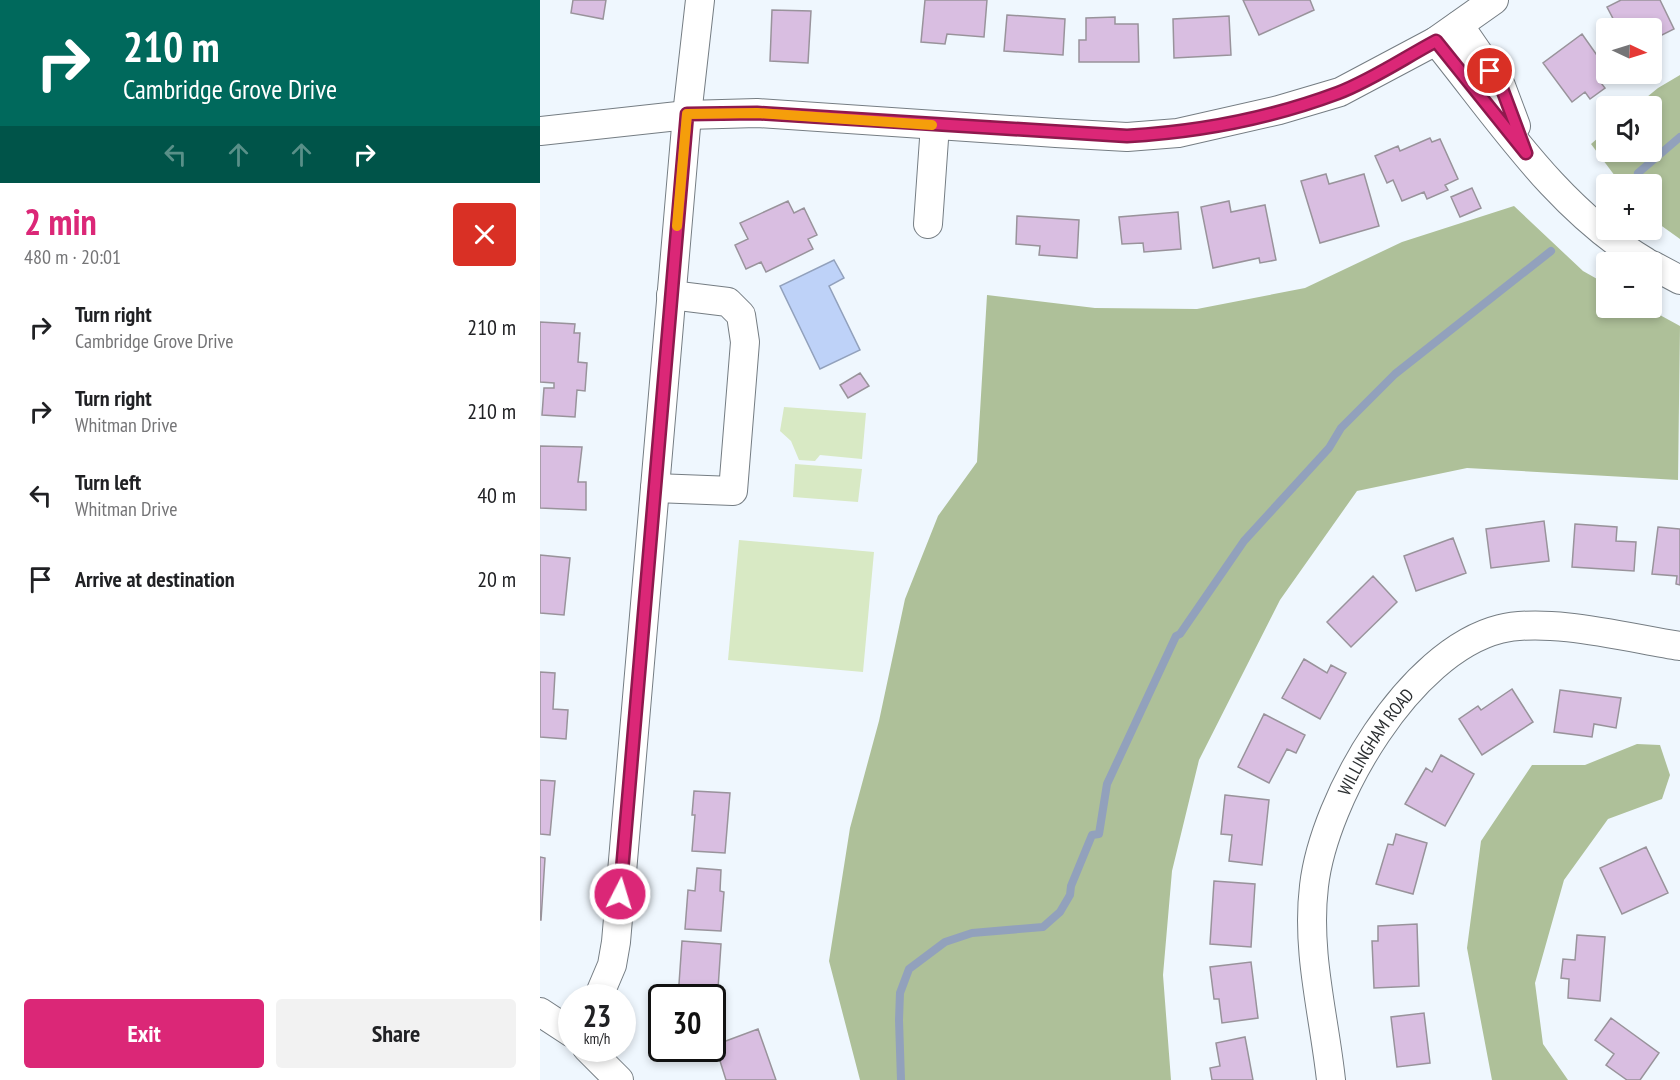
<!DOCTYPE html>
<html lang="en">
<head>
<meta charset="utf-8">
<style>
  :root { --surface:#fff; --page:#f2f2f2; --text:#202124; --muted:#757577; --accent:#db2777 }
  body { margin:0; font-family:"PT Sans Narrow",sans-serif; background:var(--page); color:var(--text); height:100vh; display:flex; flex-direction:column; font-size:22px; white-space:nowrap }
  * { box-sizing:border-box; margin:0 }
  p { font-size:20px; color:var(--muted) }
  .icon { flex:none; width:33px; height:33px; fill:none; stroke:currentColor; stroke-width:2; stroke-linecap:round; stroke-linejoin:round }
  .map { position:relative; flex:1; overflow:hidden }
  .side { display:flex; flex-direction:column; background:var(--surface); width:540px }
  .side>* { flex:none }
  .banner { background:#00695c; color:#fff; overflow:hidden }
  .needle { width:39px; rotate:94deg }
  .fabs { position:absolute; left:1056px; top:18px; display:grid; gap:12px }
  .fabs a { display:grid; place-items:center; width:66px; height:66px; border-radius:6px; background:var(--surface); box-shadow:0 3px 9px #0003; font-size:30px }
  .speed { position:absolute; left:18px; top:984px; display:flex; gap:12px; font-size:30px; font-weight:700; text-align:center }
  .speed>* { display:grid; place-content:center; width:78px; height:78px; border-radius:50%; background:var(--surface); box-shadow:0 3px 9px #0003; line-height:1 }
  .speed small { font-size:15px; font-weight:400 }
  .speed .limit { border:3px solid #111; border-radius:9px; background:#fff; color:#111 }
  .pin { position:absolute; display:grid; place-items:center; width:51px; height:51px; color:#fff; margin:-26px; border:3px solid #fff; border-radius:50%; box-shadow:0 2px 6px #0007 }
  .me { position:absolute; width:66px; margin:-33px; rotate:5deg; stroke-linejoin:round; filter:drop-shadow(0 0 4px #0008) }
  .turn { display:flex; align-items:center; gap:21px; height:126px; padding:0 24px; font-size:27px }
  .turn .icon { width:78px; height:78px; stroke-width:2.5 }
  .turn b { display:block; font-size:42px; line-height:51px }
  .lanes { display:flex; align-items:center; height:57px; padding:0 24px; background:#0003; justify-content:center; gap:30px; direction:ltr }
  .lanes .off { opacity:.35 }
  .round { display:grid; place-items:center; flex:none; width:63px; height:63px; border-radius:6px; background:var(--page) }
  .overview { display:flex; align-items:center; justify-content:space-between; height:102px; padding:0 24px }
  h1 { font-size:36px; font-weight:600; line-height:45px; color:var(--accent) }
  .primary-button { display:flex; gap:12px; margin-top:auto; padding:12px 24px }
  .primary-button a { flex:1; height:69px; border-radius:6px; background:var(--accent); color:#fff; font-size:24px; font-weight:600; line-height:69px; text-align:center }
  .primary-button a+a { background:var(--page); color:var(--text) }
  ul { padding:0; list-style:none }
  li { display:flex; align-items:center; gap:18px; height:84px; padding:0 24px }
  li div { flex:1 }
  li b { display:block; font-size:22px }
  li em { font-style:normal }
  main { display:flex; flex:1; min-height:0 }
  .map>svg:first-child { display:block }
</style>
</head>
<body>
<main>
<section class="side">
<div class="banner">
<div class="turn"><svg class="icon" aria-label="right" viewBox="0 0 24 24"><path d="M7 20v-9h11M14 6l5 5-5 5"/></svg><div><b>210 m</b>Cambridge Grove Drive</div></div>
<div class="lanes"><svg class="icon off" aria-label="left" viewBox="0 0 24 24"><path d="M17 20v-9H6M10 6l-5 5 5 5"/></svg><svg class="icon off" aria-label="ahead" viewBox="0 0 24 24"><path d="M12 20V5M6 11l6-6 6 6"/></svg><svg class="icon off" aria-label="ahead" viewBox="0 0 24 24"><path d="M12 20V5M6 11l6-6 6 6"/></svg><svg class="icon" aria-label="right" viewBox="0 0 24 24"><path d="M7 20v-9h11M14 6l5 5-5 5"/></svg></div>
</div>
<div class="overview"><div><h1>2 min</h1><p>480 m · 20:01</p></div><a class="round" style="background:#d93025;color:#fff"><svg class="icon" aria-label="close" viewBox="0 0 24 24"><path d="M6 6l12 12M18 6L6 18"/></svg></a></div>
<ul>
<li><svg class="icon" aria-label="right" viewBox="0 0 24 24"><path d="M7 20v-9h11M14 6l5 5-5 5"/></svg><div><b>Turn right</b><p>Cambridge Grove Drive</p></div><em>210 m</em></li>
<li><svg class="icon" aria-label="right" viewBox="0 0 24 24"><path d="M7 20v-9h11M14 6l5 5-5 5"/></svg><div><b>Turn right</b><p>Whitman Drive</p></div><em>210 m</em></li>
<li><svg class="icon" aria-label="left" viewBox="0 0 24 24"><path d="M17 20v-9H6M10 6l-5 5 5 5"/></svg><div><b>Turn left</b><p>Whitman Drive</p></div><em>40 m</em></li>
<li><svg class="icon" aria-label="arrive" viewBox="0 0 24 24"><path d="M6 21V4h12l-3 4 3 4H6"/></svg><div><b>Arrive at destination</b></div><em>20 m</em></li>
</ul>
<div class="primary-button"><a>Exit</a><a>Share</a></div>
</section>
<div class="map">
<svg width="1140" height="1080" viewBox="0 0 1140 1080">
  <rect width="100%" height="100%" fill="#eff7fe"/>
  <!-- green -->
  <path fill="#d8e9c4" d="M244,407l82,6 -4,46 -42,-4 -5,6 -16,-1 -8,-19 -11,-10z
    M255,464l67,5 -4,33 -65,-5z
    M199,540l135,12 -11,120 -135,-12z"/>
  <!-- forest -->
  <path fill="#aec099" d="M1140,75v164l-28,-20v-35h-31l-30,-40 15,-13v21h46v-46h-16l22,-18z
    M974,206l69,65 23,13v24h41l33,18 -2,154 -211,-12 -110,23 -77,109 -81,160 -27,111 -9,104 8,105h-311l-31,-119 21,-133 29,-107 26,-122 33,-83 39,-54 10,-167 108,13 102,1 108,-21 97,-46z
    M1097,744l23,1 10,30 -8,24 -54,20 -44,61 -29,103 8,61 25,36h-76l-25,-132 14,-107 51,-76h53z"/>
  <!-- water -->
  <path fill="#bed2f8" stroke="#92a1bc" stroke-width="1.5" d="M294,260l10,18 -15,8 31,64 -40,19 -40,-83z"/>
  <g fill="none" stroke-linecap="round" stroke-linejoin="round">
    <!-- stream -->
    <path stroke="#92a1bc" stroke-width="8" d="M1098,173l42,-36
      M361,1080l-2,-60 1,-27 9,-24 36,-27 27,-9 71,-6 17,-15 10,-17 1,-9 21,-51 7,-1 8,-50 69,-148 4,-2 64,-93 85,-93 12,-20 54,-54 156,-123"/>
  </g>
  <!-- building -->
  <path fill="#d9bee1" stroke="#99939b" stroke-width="1.5" d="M33,0h33l-3,19 -32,-6z
    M385,0h62l-3,37 -37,-3 -2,10 -24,-2z
    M703,0h67l4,10 -55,25z
    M1081,0h39l14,29 -22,11v-12h-34l-11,-21z
    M232,10l39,1 -3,52 -38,-2z
    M467,15l58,4 -2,36 -59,-4z
    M689,16l2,39 -57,3 -1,-39z
    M575,17v7h23l1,38h-60v-22h7v-22z
    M1042,34l24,34v6l6,1 -11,8 4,5 -15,11 -5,-7 -13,10 -29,-39z
    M890,138l2,4 8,-3 18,40 -13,6 3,5 -21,9 -3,-7 -22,9 -9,-21 -6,3 -12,-27 23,-10 2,5z
    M786,174l3,10 35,-10 15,52 -59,17 -19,-62z
    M932,188l9,20 -21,9 -9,-20z
    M248,201l6,12 10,-5 13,27 -9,4 5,10 -47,23 -5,-10 -15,7 -11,-24 13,-6 -8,-16z
    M689,201l2,11 34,-7 11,55 -16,3 -1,-5 -46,10 -12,-61z
    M638,212l3,37 -37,3 -1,-9 -21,1 -3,-27z
    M477,216l62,4 -2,38 -38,-3 1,-9 -24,-2z
    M0,322l35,2 -1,9h6l-2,29 9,1 -2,28 -8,-1 -2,27 -33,-2 2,-27h10v-5l-14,-1z
    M320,373l9,13 -21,12 -8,-13z
    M0,446l42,1 -4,35h8v28l-46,-2z
    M1004,521l5,40 -58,7 -5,-39z
    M1035,524l42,3 -1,14 20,1 -2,29 -62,-4z
    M1118,527l22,2v56l-4,-1 1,-8 -25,-2z
    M913,538l13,35 -50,18 -12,-35z
    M0,555l30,3 -6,57 -24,-2z
    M833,576l24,26 -46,45 -24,-25z
    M764,659l23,14 4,-8 15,8 -26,46 -38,-21z
    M0,672l15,1 -2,36 15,1 -2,29 -26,-2z
    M972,689l21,33 -51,33 -23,-36 19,-13 3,4z
    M1020,690l61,8 -5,30 -22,-4 -2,13 -38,-5z
    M724,714l41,21 -9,18 -9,-4 -18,34 -31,-16z
    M901,755l33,19 -29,52 -40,-22 21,-36 6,4z
    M0,780l15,1 -5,54 -10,-1z
    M154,791l36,2 -5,60 -33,-2 3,-36h-3z
    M685,795l44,5 -7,65 -33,-4 3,-26 -11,-1z
    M856,834l31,9 -14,51 -37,-10 12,-40 5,1z
    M1106,847l22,46 -46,21 -22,-46z
    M0,857l5,1 -4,62h-1z
    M157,868l24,2 -1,21 4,1 -3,39 -36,-2 3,-39 7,1z
    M674,881l41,3 -4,63 -41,-3z
    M877,924l2,62 -45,2 -2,-47h6v-15z
    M1037,935l28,2 -5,64 -32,-3 1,-19 -8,-1 2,-19 12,1z
    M142,941l39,3 -3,45 -13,-1 -1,10h-26z
    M711,962l7,56 -36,5 -3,-24h-5l-4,-32z
    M884,1013l6,50 -33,4 -6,-50z
    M1071,1018l48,35 -19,27h-13l-21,-15 8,-11 -19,-14z
    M218,1029l18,51h-50l-11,-35z
    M705,1037l8,43h-41l-2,-12 10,-2 -4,-23z"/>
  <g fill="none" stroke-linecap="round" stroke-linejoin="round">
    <!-- minor casing -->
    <g stroke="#757d83" stroke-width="30">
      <g id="minor">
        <path d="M919,25l42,61 15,40"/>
        <path d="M896,41c64,79 121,168 210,221"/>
        <path d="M0,131l147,-16 70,-2 299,20 71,4 51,-4 101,-23 61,-18 96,-51 58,-41"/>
        <path d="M388,224l7,-99"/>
        <path d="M1112,265l28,15"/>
        <path d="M115,488l78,3 12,-149 -4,-27 -13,-13 -57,-7"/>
        <path d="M58,998l14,-33 4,-23 71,-827 13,-115"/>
        <path d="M0,1012l32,21"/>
        <path d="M47,1048l32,32"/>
        <path id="s1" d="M791,1080c-7,-65 -25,-128 -17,-194 10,-88 95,-234 186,-257 49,-12 129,9 180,17"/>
      </g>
    </g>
    <!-- minor -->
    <use href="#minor" stroke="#fff" stroke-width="28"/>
  </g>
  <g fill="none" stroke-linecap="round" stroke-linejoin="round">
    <!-- route casing -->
    <g stroke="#8e194d" stroke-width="15">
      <path id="route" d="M80,894l67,-780 70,-1 370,23c71,-4 144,-18 211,-43 34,-13 66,-35 98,-52l90,112 -25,-67 -11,-15"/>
    </g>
    <!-- route -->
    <use href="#route" stroke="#db2777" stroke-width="10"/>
    <!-- slow -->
    <path stroke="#f59e0b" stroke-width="10" d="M137,226l10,-112 70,-1 175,12"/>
  </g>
  <g text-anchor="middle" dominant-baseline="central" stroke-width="6" stroke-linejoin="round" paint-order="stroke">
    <!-- street labels -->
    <g font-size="18" fill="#2c2f31" stroke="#fff">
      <text stroke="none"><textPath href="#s1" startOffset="354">WILLINGHAM ROAD</textPath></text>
    </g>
  </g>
</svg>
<div class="fabs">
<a><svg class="needle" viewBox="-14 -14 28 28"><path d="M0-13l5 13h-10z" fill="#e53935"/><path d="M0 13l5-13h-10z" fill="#757577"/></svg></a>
<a><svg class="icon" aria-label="sound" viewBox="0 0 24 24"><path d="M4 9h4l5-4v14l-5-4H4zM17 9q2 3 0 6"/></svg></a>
<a>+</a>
<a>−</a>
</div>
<div class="speed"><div>23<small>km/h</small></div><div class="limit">30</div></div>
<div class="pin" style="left:950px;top:71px;background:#d93025"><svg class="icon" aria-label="arrive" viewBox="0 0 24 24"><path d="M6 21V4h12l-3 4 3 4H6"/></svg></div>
<svg class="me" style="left:80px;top:894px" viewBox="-20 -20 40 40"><circle r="17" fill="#db2777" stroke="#fff" stroke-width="3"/><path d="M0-11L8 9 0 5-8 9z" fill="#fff"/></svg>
</div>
</main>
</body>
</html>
